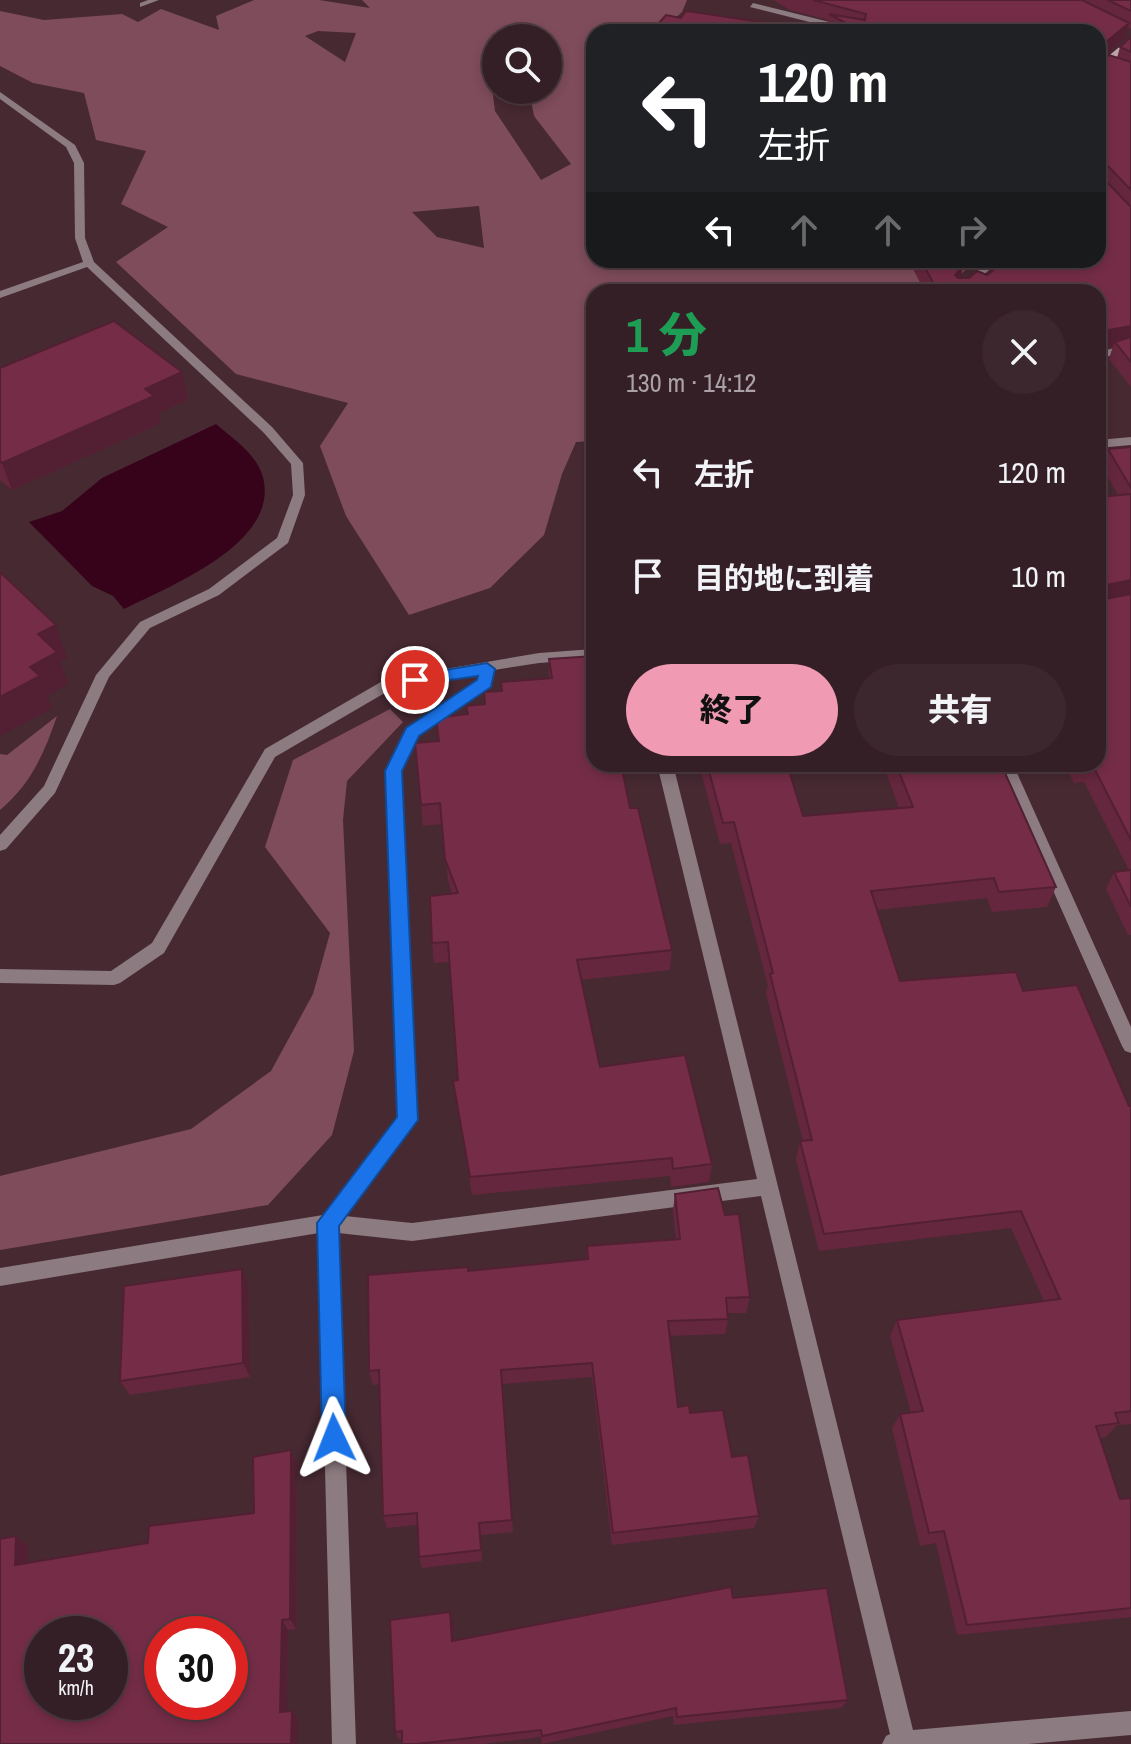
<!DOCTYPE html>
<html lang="ja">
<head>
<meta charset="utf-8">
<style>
  :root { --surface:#351f26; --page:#3d272e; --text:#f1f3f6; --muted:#aaa2a7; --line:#4f3d43; --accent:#f09ab4 }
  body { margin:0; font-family:"Archivo Narrow","Noto Sans JP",sans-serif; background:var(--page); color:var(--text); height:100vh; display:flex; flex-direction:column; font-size:30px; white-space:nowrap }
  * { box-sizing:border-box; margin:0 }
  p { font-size:26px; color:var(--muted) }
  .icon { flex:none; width:44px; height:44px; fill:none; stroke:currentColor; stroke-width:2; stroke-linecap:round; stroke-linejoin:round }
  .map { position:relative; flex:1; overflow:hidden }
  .drawer { position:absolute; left:586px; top:284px; width:520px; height:488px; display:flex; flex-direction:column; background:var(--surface); border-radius:24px; box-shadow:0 4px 12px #0003,0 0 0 2px var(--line) }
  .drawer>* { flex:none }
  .banner { position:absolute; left:586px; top:24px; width:520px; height:244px; border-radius:24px; box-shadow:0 4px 12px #0003,0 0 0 2px var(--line); background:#202124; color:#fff; overflow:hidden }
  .tools { position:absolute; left:482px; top:24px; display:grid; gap:16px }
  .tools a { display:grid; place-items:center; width:80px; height:80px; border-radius:50%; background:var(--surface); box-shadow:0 4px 12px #0003,0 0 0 2px var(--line); font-size:40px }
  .speed { position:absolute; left:24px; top:1616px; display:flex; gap:16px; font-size:40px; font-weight:700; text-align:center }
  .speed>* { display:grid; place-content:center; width:104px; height:104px; border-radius:50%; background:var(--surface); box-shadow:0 4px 12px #0003,0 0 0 2px var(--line); line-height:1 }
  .speed small { font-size:20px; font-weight:400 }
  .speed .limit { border:12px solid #d22; background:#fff; color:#111 }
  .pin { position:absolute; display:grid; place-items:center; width:68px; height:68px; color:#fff; margin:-34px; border:4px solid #fff; border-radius:50%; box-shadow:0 2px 8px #0007 }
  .me { position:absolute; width:88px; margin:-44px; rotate:358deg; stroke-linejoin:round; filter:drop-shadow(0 0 6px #0008) }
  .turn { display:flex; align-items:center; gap:28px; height:168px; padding:0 40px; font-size:36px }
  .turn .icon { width:104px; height:104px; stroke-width:2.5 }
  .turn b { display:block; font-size:56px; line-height:68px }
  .lanes { display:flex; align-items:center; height:76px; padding:0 40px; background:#0003; justify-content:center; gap:40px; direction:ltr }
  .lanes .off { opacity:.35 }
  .round { display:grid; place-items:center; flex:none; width:84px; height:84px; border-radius:42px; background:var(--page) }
  .summary { display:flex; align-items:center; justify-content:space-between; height:136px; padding:0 40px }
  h1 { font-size:48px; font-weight:800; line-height:60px; color:#1e9e55 }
  .action { display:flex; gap:16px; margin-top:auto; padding:16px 40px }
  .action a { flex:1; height:92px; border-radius:48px; background:var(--accent); color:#111; font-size:32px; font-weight:800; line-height:92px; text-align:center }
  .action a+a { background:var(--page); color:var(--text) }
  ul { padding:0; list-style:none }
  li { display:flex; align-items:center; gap:24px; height:104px; padding:0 40px }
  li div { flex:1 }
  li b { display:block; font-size:30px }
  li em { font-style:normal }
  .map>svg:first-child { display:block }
</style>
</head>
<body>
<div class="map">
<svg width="1131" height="1744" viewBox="0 0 1131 1744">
  <rect width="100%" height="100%" fill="#472932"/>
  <!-- green -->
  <path fill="#7e4c5b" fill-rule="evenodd" d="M254,0h65l51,8 -8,-8h325l-5,12 -22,20h-66v228h382l-34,32h-348v149l-18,1 -14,32 -18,61 -54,53 -81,27 -63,-99 -26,-70 28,-43 -112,-29 -120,-112 52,-35 -47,-23 25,-53 -50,-11 -12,-47 -51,-10 -33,-17v-55l44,9 78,-6 16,8 23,-13 58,21 -3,-14zM517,30l2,8h29v52h-19l5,26 37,48 -30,16 -46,-69 -6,-47 7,-9v-17h14zM318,31l38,2 -11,29 -40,-26zM479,206l5,42 -47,-11 -25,-25z
    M390,709l13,13 -56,59 -4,39 11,231 -22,84 -64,70 -268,45v-74l191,-47 80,-58 42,-77 17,-61 -65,-86 28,-87z
    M57,716c-13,38 -26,68 -57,94v-56l7,1z"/>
  <!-- water -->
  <path fill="#37031a" d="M216,424c16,14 39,29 46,50 22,68 -93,112 -138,135l-11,-13 -21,-10 -63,-64 33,-11 40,-33z"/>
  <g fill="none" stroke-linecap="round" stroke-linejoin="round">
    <!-- street -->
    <path fill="#8c7b80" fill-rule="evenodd" d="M148,0h11l-19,7v-4z
      M753,3l109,27 1,2h-14l-99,-25z
      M0,92l75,53 9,18 1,75 9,24 178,165 31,36 2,32 -17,48 -69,52 -69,33 -41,49 -54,116 -49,56 -6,2v-16l44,-49 52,-111 44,-53 69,-33 68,-51 16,-43 -2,-31 -27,-31 -177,-166 -87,31v-7l83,-29 -8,-24 -1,-75 -8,-16 -66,-48z
      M989,260h11l-35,32h-11z
      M1131,344v6l-33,9v-7z
      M1131,437v8l-33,3v-8z
      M594,473v9l-4,-1 -2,-4z
      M594,649v10l-55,4 -45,7 -4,17 -72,48 -17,36 15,349 -71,96 67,7 345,-44 -100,-415h16l240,966 218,-19v24l-103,9h-146l4,-8 4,-2 -129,-538 -349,45 -74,-8 18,511h-24l-13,-511 -319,53v-18l323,-53 75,-97 -13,-347 22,-43 71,-47 1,-8 -84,14 -120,70 -111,196 -44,30 -6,2 -114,-2v-14l111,2 41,-28 113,-194 121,-70 153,-26z
      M997,764h16l118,263v26l-6,-2 -3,-5z"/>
    <!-- secondary -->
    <path fill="#bea4ab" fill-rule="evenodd" d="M1131,37v8l-33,28v-8z"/>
  </g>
  <!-- wall -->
  <path fill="#65273d" d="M773,0h358v29l-3,-2 -3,11 -24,21 1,1 15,-2 3,-11 11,-10v350l-22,-28 4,-13 -15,3v-57h-173l-15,-29v-3h39l12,18h8l129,-18v-228h-267l-4,-3 1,-9 -38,-10z
    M0,368l182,4 6,28 -30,13 3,10 -149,67 -12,-10z
    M1131,447v488h-3l-22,-46 8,-17 15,-2 -45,-88 -10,1 -7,-14 -18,2 -3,-7h52l20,-269 -16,-29 6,-17z
    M549,659l81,149 42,142 -2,20 -89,10 19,87 112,97 -3,18 -38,5 -1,-11 -198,19 -19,-114 5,-1 -8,-118 -16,1 -2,-20 20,-49 -4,-14 -6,-56 -19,2 -8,-83 23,-2 -2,-23 31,-4 -1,-8 18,-2v-12l17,-1 48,-12z
    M699,764h88l16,52 96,-8 -16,-44h118l55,123 -9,20 -55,5 -5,-14 -110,12 23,71 123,10 106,115h2v318l-14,1 -11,12 -6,1 20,61 11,-1v119l-174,18 -21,-92 -16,3 -28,-118 8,-14 11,-1 -21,-77 7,-16 147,-19 -33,-73 -192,23 -23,-91 4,-19h3l-37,-148 2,-7 -37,-143 -11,1z
    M675,1194l50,21 25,82 -4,16h-18v6l-3,15 -56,2 9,71 12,6 42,44 27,59 -5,12 -142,17 -20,-168 -89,7 10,148 -32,3 1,26 -60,7 -3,-11 -2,-32 -30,3 -4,-12 -3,-132 -7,1 -4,-14 99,-100 118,-12 1,-13 89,-7 -3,-29z
    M242,1269l6,15 2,93 -120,18 -10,-14z
    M291,1450l6,13 -1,166 -8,1 -1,81 11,8 -298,25 16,-208 13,11 -1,16 120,-20 106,-30z
    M733,1598l115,102 -7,8 -167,17 -1,-9 -131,28 -1,-7 -59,7h-80v-5h-3l-4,-7 55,-120 3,9 1,20z"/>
  <!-- shaded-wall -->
  <path fill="#522032" d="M1129,23l-4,15 -27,23 2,-14z
    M963,266l-3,17 -5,-8z
    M1131,326v16h-16l-2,4 -15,3 5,-17z
    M182,372l6,28 -30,13 3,10 -149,67 -10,-27 143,-74z
    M1131,580v17l-33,6 4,-17z
    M56,625l11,33 -7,3 8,23 -21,12 5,12 -52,28v-39l30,-30 8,-33z
    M242,1269l6,15 2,93 -7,-14z
    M291,1450l6,13 -1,166 -6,-10z
    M16,1536l13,11 -2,29 -12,-11z
    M450,1612l3,9 2,30 -3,-10z
    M282,1620l6,10 -1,91 -7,-9z
    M292,1711l6,8v25h-7z"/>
  <!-- building -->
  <path fill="#752d47" stroke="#522032" stroke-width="2" fill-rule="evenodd" d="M813,0h269l47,23 -29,24 -1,10 3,3 7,-5 22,7v128l-26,-27h-4v13l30,31v119l-33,6v-40h-160l-17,-32h28l14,6 -8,9 3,3h11l8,-7 10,4 19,-15h92v-228h-236l-33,-18 36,6 1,-6z
    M1108,0h23v11z
    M686,11l142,21h-177l15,-17 15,3z
    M1131,37v15l-11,-5z
    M114,321l68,51 -37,17 9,7 -152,67 -2,-2v-93z
    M1131,337v25l-16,-20z
    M1131,447v41l-23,-39z
    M1131,494v86l-29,6 3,13 26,-5v246l-39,-76 -11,1 -1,-1h18v-267z
    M0,572l56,53 -18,9 19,18 -27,15 10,9 -40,21z
    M594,656v108h27l9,44h8l34,142 -95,10 23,107 85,-12 27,109 -39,5 -1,-11 -202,19 -17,-96 5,-1 -10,-138 -16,1 -2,-47 28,-3 -13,-34 -5,-56 -19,2 -6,-62 24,-2 -3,-23 32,-4 -2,-8 19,-2 -1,-12 18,-1 -1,-9 51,-4 -3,-19z
    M707,764h80l16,52 110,-9 -17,-43h105l55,123 -57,5 -5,-14 -123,13 29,90 116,-9 7,19 54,-6 52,121h2v305l-16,2 4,10 -23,3 24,73 11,-1v110l-164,17 -23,-94 -15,2 -29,-119 23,-3 -26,-91 163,-21 -39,-88 -197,23 -24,-93 12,-1 -42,-166 3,-1 -39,-151 -11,1z
    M1131,870v37l-17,-35z
    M718,1188l7,27 14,-1 11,83 -24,1 2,21 -60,2 10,86 11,-2 1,8 33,-3 9,47 16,-2 11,61 -146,17 -21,-170 -91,7 11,150 -33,3 2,27 -62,7 -2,-44 -34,3 -4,-146 -10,1 -1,-96 100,-8v4l120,-12 -1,-13 93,-7 -5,-45z
    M242,1269l1,94 -123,18 4,-95z
    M291,1450l-1,169 -8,1 -2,92 12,-1 -1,33h-291v-205l16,-3 -1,29 133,-22 1,-17 105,-13 -1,-56zM42,1634h68v68h-68zM162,1634h68v68h-68z
    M731,1587l2,11 94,-10 21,112 -171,17 -1,-9 -134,28 -1,-6 -125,14h-14v-13l-7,1 -5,-112 60,-8 2,29z"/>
  <!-- route -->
  <path fill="#1a73e8" stroke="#114b97" stroke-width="2" d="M487,663l8,6 -4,18 -72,49 -17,35 16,349 -79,106 7,212 -3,8 -9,4 -8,-4 -4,-8 -5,-215 80,-106 -12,-346 21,-43 71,-48 1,-4 -63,9 -6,-1v-8z"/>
</svg>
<div class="tools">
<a><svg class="icon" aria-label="search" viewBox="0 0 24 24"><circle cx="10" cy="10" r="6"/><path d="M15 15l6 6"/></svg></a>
</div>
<div class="speed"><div>23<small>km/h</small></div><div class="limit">30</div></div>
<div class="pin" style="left:415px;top:680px;background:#d93025"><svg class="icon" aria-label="arrive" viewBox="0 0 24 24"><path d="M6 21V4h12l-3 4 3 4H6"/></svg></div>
<svg class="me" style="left:334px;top:1438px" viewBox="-20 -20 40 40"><path d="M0-17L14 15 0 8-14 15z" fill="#1a73e8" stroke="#fff" stroke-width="4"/></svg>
<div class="banner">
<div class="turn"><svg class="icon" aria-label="left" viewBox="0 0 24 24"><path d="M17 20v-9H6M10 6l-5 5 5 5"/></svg><div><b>120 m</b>左折</div></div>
<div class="lanes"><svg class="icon" aria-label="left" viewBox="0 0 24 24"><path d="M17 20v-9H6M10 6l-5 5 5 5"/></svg><svg class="icon off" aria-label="ahead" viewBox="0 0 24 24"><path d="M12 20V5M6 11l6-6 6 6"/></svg><svg class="icon off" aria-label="ahead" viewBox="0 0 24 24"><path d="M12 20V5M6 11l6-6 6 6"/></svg><svg class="icon off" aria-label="right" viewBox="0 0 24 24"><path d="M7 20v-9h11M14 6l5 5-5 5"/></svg></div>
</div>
<section class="drawer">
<div class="summary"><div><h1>1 分</h1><p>130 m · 14:12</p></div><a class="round"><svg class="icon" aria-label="close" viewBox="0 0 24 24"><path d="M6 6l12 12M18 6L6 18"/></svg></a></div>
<ul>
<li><svg class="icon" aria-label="left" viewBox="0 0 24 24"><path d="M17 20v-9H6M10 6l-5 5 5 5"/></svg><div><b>左折</b></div><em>120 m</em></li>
<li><svg class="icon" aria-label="arrive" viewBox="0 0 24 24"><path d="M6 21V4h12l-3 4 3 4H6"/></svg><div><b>目的地に到着</b></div><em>10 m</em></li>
</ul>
<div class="action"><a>終了</a><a>共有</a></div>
</section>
</div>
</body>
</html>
